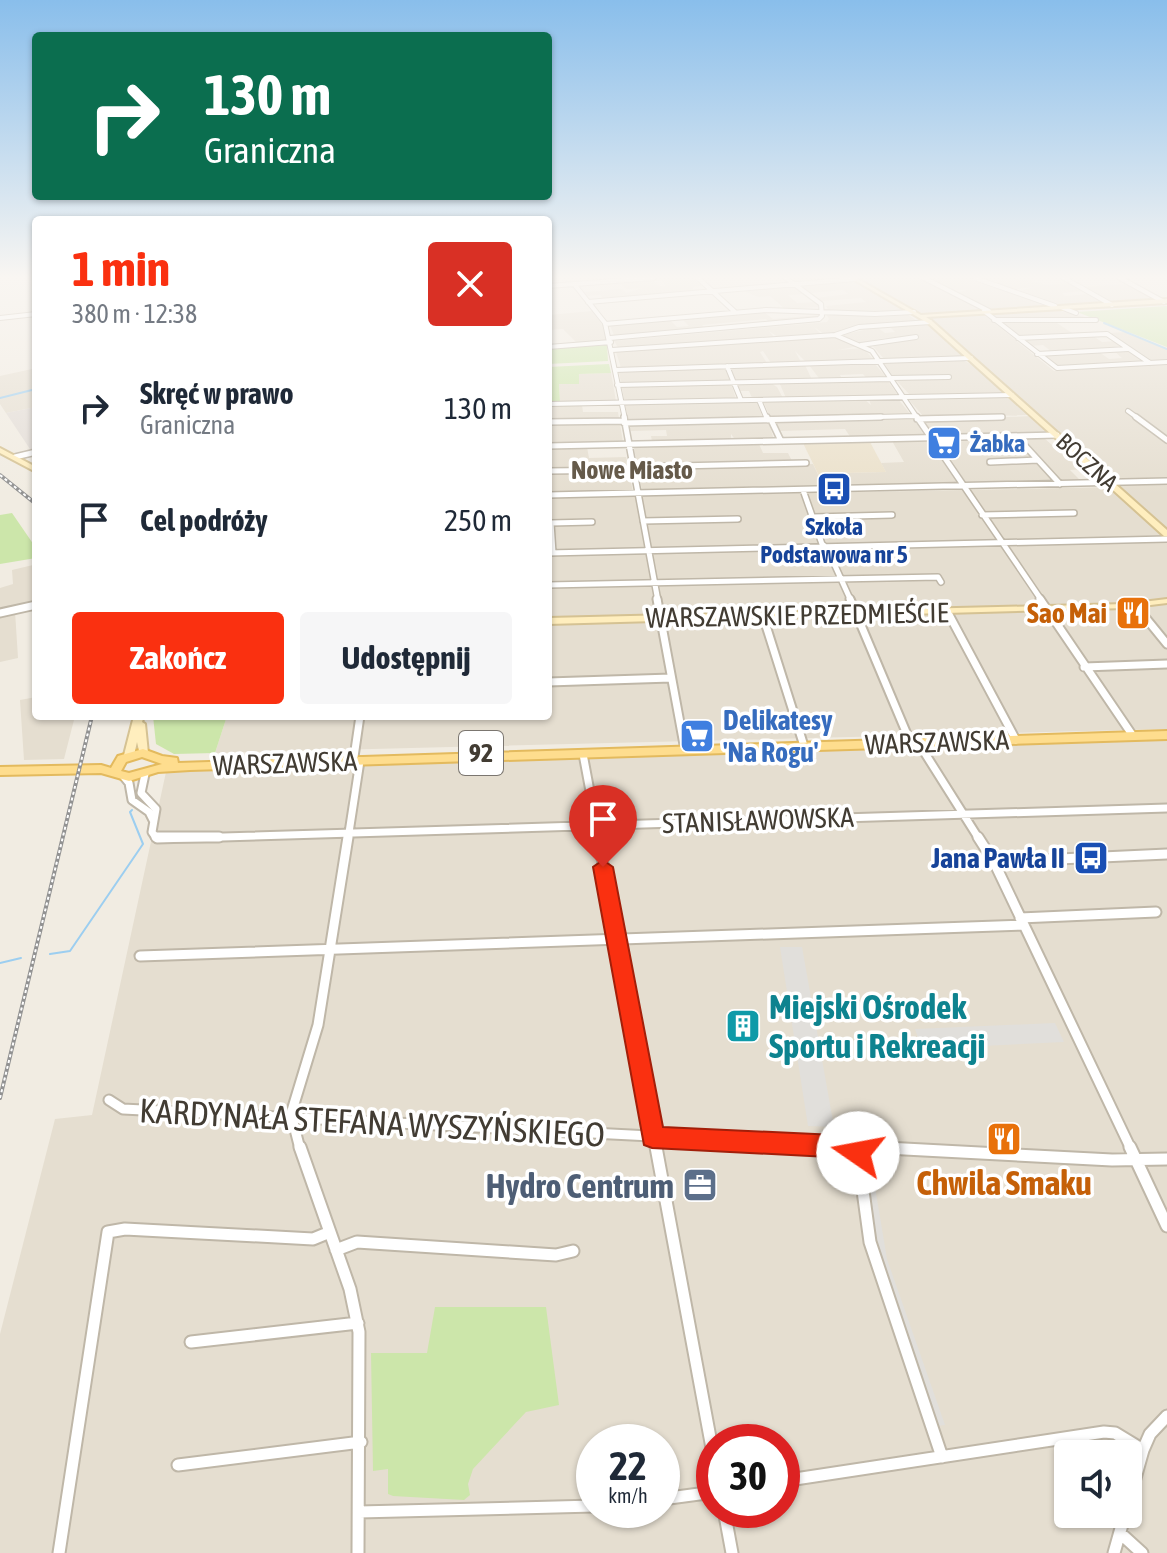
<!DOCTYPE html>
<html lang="pl">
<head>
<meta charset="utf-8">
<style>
  :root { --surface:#fff; --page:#f6f6f7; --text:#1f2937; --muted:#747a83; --accent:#fa3010 }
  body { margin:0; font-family:"Asap Condensed",sans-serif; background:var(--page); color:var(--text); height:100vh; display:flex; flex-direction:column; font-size:30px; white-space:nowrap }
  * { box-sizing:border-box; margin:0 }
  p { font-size:26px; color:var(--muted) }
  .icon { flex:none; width:44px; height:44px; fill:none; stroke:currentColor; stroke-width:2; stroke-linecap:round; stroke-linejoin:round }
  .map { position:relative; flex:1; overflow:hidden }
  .details { position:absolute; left:32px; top:216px; width:520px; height:504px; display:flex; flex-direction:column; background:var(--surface); border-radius:8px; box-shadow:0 2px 6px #0004 }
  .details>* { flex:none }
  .banner { position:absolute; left:32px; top:32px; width:520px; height:168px; border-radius:8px; box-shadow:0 2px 6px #0004; background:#0b6e4f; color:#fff; overflow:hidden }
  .controls { position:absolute; left:1054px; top:1440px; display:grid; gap:16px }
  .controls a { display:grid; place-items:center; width:88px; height:88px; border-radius:8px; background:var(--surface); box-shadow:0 2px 6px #0004; font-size:40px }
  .speed { position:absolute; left:576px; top:1424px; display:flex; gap:16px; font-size:40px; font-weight:700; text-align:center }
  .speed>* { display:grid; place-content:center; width:104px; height:104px; border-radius:50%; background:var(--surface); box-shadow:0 2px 6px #0004; line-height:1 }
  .speed small { font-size:20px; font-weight:400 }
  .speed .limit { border:12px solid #d22; background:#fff; color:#111 }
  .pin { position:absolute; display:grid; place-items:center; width:68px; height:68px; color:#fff; margin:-82px -34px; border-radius:50% 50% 50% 0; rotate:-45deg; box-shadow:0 0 8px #0007 }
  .pin .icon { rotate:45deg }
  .me { position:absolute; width:88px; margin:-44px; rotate:282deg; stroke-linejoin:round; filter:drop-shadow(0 0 6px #0008) }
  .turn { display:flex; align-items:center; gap:28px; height:168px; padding:0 40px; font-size:36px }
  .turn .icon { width:104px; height:104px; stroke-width:2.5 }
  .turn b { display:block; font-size:56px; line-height:68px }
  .round { display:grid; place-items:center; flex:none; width:84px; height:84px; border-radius:8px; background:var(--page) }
  .overview { display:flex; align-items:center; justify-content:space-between; height:136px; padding:0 40px }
  h1 { font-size:48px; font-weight:700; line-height:60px; color:var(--accent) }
  .button { display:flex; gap:16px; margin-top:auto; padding:16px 40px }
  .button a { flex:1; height:92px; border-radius:8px; background:var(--accent); color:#fff; font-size:32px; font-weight:700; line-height:92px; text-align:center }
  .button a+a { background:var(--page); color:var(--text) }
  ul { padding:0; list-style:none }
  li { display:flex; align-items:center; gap:24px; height:112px; padding:0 40px }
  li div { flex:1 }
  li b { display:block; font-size:30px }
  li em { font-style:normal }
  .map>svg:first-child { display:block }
</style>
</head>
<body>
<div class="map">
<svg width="1167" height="1553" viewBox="0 0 1167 1553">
  <rect width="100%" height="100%" fill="#f1ece2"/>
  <!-- residential -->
  <path fill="#e5ded0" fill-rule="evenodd" d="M662,278h32l9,8 -11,1 3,5 -91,7 -4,-4 -13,1 -3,-4 38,-3 4,4 17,-5 -17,1 -7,-7 34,-2 6,6h7l-6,-7z
    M790,278h59l60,33h-80l-3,-5 40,-4 -5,-4 -39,3 -5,-3 31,-4 -5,-4 -32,3z
    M857,278h64l63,32 -60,4z
    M927,278h45l77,27 -60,4 -33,-16 13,-4 -15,2z
    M979,278h39l29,7 23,-2 14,8 -22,2 3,3 25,-2 17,10 -48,2 -39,-15 15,-4 -20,2 -19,-7 7,-3 -12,3z
    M1127,284l31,16 -46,3 -30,-16z
    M791,286l13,8 -16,1 9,8 19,-1 3,5 -34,2 -15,-13 -12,1 -16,-7z
    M1048,308l45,11h-93l-11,-5z
    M592,311l11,15 4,13 -2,1 -28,3 -14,-14 -15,1 1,-15z
    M764,312l9,7 46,-4 -2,3 -46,6 -5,-5 -64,6 4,4 -84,8 -8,-2 -4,-9 60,-6 7,7 12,-1 -7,-7z
    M982,313l72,58 113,-7v365l-952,24 12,-37h321v-218l570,-11 -189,-169z
    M826,314l55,3 27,-2 11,7 -33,1 -62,11 -10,-7 7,7 -43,3 -9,-6 5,6 -155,12 -5,-8 213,-19 2,-3z
    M1054,321l21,14 -56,2 -19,-15z
    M928,324l36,32 -79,4 -14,-16 47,-7 -34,1 -22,5 -20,-8 35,-8 8,6 10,-1 -6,-6z
    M1126,332l41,17v12h-17l-41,-28z
    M832,336l27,10 -21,4 25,-2 10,11 -67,3 -11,-11 6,11 -30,1 -8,-12 -3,1 7,11 -146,5 -5,-16z
    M1093,336l9,6 14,-1 9,6 -73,5 -9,-7 -13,1 -7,-6z
    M1126,350l19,11 -86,6 -16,-12 56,-3 10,7 13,-1 -8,-7z
    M964,361l13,6 28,25 -95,3 -15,-16 56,-1 -3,-3 -54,3 -10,-15z
    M874,363l13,15 -20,1 -4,-5 -23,1 4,7 44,-1 9,13 -3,2 -108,2 -7,-16 -8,1 6,4 6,11h-31l-3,-7h-11l-8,-23 75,-3 8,17 8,-1 -12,-16z
    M726,368l10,31 -107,1 -5,-1 -5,-27z
    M32,369l4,6v32l-30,6 -6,-9v-28z
    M611,373l5,28 -56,1 -1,-18h20l-1,-10z
    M1007,397l22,18 -105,2 -15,-17z
    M864,399l7,6 -2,-6h29l13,16 -141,2 -7,-16z
    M753,401l4,2 6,15 -134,3 -4,-16z
    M548,405h34l1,7h35l1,6 -71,3z
    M1031,416l19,17 -116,2 -10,-14z
    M884,418h29l11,17 -73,3 -6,-9 -65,2 -4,-8 108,-2z
    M764,422l5,1 5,17 -38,1 -5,-7v7h-79l-1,-5h16l-1,-6 -35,1 -2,-5z
    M548,424h72l3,18 -75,2z
    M1021,438h23l8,7 16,4 17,20 -15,1 11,11h-21z
    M1017,439l17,19 -48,3 4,3 48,-1 16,18 -88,2 -26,-41z
    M892,441l37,1 28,41 -110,4 -7,-14 46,-1 -5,-9 23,-1z
    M759,444l4,9h25l5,10 -152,2 -4,-1 -3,-16z
    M587,447l2,11 37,-1 2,9 -80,3v-21z
    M813,464l11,23 -182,4 -4,-23z
    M625,472l4,2 4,17 -85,2v-20z
    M33,565l3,37 -36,9v-23l13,-4 -1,-14z
    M15,611l3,47 -18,4v-48z
    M36,697v19h39l-11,43 -40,1 -4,-60z
    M1167,739v814h-1167v-219l55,-215 37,-4 74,-343zM594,1442h68v68h-68zM714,1442h68v68h-68zM1068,1454h60v60h-60z"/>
  <!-- industrial -->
  <path fill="#e3ddd7" d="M36,407v44l-4,1 -26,-39z"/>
  <!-- education -->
  <path fill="#ebe1cb" d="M870,442l16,30 -45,1 4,10 -22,1 -20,-41z"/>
  <!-- green -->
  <path fill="#cce6aa" d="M1167,306v41l-90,-35z
    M604,343l3,2 1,16 -60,3v-17z
    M609,364l2,9 -32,1v10h-20l1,18h-12v-35z
    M12,513l24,35v10l-36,6v-49z
    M153,716h74l-12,37 -41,1 -18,-10z
    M435,1307h111l13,98 -33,7 -53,57 -5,15 2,11 -6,5 -71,-4 -5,-2v-25l-15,2 -2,-118h56z"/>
  <!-- parking -->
  <path fill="#e1dfdb" d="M780,947h22l32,180 -26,-1z
    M1055,1023l9,19 -142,7 -7,-20z
    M865,1169h7l15,90 58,166 -8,1 -60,-169z"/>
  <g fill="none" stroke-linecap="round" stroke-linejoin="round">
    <!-- stream -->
    <path stroke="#9ccef0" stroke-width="2" d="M1104,323l63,26
      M0,398l36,-9
      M50,954l20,-3 73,-107 -13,-32 2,-2
      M0,963l21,-5"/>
    <!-- street-far4 casing -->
    <g stroke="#bfb7a8" stroke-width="6">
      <path id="street-far4" d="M698,278l37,34
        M924,278l65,33
        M975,278l80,28
        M1064,278l48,27
        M1120,278l44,24
        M574,284l31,39 20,96
        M548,286l106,-8
        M588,302l267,-23
        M1063,308l13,5
        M984,311l73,57 110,-6
        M0,318l36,-4
        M994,320h102
        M605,324l161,-14 109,4 39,-2
        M835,335l37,16 46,68
        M610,338l209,-19 3,-3 -1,-12 -35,-26
        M1018,338l89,-4 43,29
        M861,345l55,-8
        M548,347l63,-5
        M612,350l223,-15 24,-8 71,-5
        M1037,354l91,-5
        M727,366l14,34
        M615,370l356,-12
        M890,378l59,-1
        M617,385l274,-6
        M759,400l8,19
        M548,404l464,-9
        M1128,411l11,8
        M798,419l118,-3
        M924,419l78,-2"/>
    </g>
    <!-- street-far3 casing -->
    <g stroke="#bfb7a8" stroke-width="8">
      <path id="street-far3" d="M624,417l34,184
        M767,417l1,3
        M917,417l125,184
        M1136,417l31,23
        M917,419l85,-2
        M771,420l10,21
        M548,422l76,-1
        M624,423l257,-6
        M1017,437l43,47
        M548,446l509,-11
        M15,457l21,-5
        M990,462l48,-2
        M633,467l173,-4
        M548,471l85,-1
        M803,490l19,54 5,4 24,53
        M548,495l619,-14
        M982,515l92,-2
        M813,517l79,-2
        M643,521l95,-2
        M548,523h3l2,30
        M551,523l41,-1
        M548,553l619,-14
        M548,585l390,-8 3,5"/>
    </g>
    <!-- street-far2 casing -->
    <g stroke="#bfb7a8" stroke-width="11">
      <path id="street-far2" d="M657,599l28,151
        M850,599l59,140 12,8 58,92
        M1040,599l93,137
        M1136,606l31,38
        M947,611l69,129
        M0,613l36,-8
        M763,616l41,130
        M1084,667l83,-3
        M548,682l123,-4
        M583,754l16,85
        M354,757l6,-41
        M145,774l-4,19 15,16 -4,23 5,7 1010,-31
        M124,777l5,6 3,17 17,12 4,8
        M348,839l12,-78"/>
    </g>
    <!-- street-far1 casing -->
    <g stroke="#bfb7a8" stroke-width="13">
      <path id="street-far1" d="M156,837h63
        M598,837l58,312
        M978,837l16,25 137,287
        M994,862l173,-8
        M1020,918l136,-6
        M140,956l884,-31
        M109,1100l14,9 783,40
        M300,1149l-9,-35 27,-89 30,-188"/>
    </g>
    <!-- street casing -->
    <g stroke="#bfb7a8" stroke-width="15">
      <path id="street" d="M300,1147l50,142 9,43 -1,221
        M656,1147l58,312
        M857,1147l13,95 72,215
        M867,1147l245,13 55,-1
        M1130,1147l37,79
        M336,1250l21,-8 199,13 17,-4
        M191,1342l167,-19
        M178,1465l183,-23
        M782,1481l322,-49 11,1 28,17 7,-16 17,-18
        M662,1499l52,-7
        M1128,1503l15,-53
        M724,1510l8,43
        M359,1512l235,-6
        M1120,1533l22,20
        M59,1553l49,-321 17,-3 188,10 17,-7
        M1114,1553l11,-39"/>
    </g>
    <!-- secondary casing -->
    <g stroke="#d5c293" stroke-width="4">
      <path id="secondary" d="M851,278h5l65,37 246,-16v4l-241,14 6,4 235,209v6h-3l-236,-213z
        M0,448l36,19v5l-36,-19z
        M1167,599v4l-41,5 -578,16v-6l578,-14z
        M134,716h10l-2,6 3,2 3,29 -5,3 -3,-1 -3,-13 -3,13 -5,3 -5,-3z"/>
    </g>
    <!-- primary casing -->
    <g stroke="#e3ba5e" stroke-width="4">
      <path id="primary" d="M1167,731v8l-977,31 -32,2 -29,9 -28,-8 -101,2v-8l101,-2 10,3 7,-12 25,-7 19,7 15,2 1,5zM142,757l20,7 -33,9 -8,-2 5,-9z"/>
    </g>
    <!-- street-far4 -->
    <use href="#street-far4" stroke="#fff" stroke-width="4"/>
    <!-- street-far3 -->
    <use href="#street-far3" stroke="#fff" stroke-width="5"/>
    <!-- street-far2 -->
    <use href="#street-far2" stroke="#fff" stroke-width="7"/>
    <!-- street-far1 -->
    <use href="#street-far1" stroke="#fff" stroke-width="9"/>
    <!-- street -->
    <use href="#street" stroke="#fff" stroke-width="11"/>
    <!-- secondary -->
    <use href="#secondary" fill="#ffeebe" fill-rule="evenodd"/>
    <!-- primary -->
    <use href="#primary" fill="#fedd8e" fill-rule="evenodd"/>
    <!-- rail casing -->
    <g stroke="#929292" stroke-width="4">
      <path id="rail" d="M0,475l36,29
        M0,1098l92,-382"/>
    </g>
    <!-- rail -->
    <use href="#rail" stroke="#fff" stroke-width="2" stroke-dasharray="3" stroke-linecap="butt"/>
  </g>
  <!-- sky -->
  <linearGradient id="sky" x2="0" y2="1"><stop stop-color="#89beeb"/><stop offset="0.56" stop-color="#f9f6f2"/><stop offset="1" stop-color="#f9f6f2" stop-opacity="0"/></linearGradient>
  <rect width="1167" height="495" fill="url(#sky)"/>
  <!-- route -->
  <path fill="#fa3010" stroke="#a21f0a" stroke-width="2" d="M603,860l10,7 50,260 194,9 9,3 5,14 -4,8 -9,3 -10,-6 -196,-10 -8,-3 -51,-278z"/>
  <!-- icons -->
  <defs>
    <g id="supermarket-square" transform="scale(1.8)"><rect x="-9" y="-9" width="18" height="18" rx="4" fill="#3f7fe0" stroke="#fff"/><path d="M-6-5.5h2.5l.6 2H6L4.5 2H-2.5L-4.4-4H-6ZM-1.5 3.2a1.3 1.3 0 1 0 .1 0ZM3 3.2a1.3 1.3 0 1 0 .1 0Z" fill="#fff"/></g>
    <g id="bus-square" transform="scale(1.8)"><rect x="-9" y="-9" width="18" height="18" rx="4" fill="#1a4fb4" stroke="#fff"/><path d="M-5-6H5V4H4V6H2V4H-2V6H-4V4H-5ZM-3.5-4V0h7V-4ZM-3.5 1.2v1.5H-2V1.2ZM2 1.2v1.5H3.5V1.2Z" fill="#fff"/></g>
    <g id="restaurant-square" transform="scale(1.8)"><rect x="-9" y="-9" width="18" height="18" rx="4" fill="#e8710a" stroke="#fff"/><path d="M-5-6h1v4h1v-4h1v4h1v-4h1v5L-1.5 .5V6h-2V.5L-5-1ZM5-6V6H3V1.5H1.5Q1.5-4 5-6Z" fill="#fff"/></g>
    <g id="building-square" transform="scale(1.8)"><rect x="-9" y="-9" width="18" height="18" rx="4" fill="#0f9aa8" stroke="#fff"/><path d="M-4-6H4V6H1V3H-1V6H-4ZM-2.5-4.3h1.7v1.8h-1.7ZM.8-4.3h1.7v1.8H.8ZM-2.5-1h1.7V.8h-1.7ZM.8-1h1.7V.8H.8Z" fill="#fff"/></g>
    <g id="office-square" transform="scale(1.8)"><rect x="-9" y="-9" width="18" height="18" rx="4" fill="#5c6f8a" stroke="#fff"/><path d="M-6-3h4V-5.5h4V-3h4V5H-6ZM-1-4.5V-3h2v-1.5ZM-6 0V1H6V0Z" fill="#fff"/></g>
  </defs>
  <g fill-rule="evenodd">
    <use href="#supermarket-square" x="944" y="443"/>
    <use href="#bus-square" x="834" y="489"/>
    <use href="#restaurant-square" x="1133" y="613"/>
    <use href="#supermarket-square" x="697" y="736"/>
    <use href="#bus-square" x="1091" y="858"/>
    <use href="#building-square" x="743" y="1026"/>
    <use href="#restaurant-square" x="1004" y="1139"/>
    <use href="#office-square" x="700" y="1185"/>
  </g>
  <g text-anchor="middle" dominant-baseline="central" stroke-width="7" stroke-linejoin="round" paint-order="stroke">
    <!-- far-shop labels -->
    <g font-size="24" font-weight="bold" fill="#366cbe" stroke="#fff" text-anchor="start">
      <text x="970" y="443">Żabka</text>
    </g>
    <!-- far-street labels -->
    <g font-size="24" fill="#423c33" stroke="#fff">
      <text transform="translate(1087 462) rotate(42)">BOCZNA</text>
    </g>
    <!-- far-transit labels -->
    <g font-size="24" font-weight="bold" fill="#164399" stroke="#fff">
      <text x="834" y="526">Szkoła<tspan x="834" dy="28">Podstawowa nr 5</tspan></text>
    </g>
    <!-- far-neighbourhood labels -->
    <g font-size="26" font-weight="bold" fill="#655a4a" stroke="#fff">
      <text x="632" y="470">Nowe Miasto</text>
    </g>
    <!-- shield labels -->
    <rect fill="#fff" stroke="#7b7670" stroke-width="2" x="459" y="731" width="44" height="44" rx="6"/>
    <g font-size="26" font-weight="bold" fill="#423c33">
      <text x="481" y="753">92</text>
    </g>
    <!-- food labels -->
    <g font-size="28" font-weight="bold" fill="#c56008" stroke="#fff" text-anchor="end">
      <text x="1107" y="613">Sao Mai</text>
    </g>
    <!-- street labels -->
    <g font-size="28" fill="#423c33" stroke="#fff">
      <text transform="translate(797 615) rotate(-1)">WARSZAWSKIE PRZEDMIEŚCIE</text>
      <text transform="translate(937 742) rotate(-2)">WARSZAWSKA</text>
      <text transform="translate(285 763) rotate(-2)">WARSZAWSKA</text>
      <text transform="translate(758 820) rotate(-2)">STANISŁAWOWSKA</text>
    </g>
    <!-- shop labels -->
    <g font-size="28" font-weight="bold" fill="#366cbe" stroke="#fff" text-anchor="start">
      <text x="723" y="720">Delikatesy<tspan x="723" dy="32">'Na Rogu'</tspan></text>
    </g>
    <!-- transit labels -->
    <g font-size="28" font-weight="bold" fill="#164399" stroke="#fff" text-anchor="end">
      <text x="1065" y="858">Jana Pawła II</text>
    </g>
    <!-- near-culture labels -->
    <g font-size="34" font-weight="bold" fill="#0d838f" stroke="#fff" text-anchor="start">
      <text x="769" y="1006">Miejski Ośrodek<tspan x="769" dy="39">Sportu i Rekreacji</tspan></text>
    </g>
    <!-- near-street labels -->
    <g font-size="34" fill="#423c33" stroke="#fff">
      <text transform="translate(372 1122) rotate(3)">KARDYNAŁA STEFANA WYSZYŃSKIEGO</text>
    </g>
    <!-- near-food labels -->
    <g font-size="34" font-weight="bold" fill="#c56008" stroke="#fff">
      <text x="1004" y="1182">Chwila Smaku</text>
    </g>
    <!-- near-service labels -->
    <g font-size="34" font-weight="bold" fill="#4e5e75" stroke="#fff" text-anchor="end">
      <text x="674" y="1185">Hydro Centrum</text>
    </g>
  </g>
</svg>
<div class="controls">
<a><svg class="icon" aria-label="sound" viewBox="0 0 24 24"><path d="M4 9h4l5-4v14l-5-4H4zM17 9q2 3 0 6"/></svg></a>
</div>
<div class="speed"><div>22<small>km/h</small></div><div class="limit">30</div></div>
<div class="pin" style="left:603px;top:867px;background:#d93025"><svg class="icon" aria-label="arrive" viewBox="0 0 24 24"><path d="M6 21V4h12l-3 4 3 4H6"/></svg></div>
<svg class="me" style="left:858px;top:1153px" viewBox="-20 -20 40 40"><circle r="19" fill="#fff"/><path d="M0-13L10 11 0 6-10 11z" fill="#fa3010"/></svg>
<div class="banner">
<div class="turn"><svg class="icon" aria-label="right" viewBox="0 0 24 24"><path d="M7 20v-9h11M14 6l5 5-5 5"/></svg><div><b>130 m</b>Graniczna</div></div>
</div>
<section class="details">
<div class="overview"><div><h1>1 min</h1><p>380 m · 12:38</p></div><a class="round" style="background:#d93025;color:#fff"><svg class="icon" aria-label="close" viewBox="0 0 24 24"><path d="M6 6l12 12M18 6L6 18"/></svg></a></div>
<ul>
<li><svg class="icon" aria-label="right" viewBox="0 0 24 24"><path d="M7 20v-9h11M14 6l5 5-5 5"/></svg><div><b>Skręć w prawo</b><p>Graniczna</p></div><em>130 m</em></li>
<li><svg class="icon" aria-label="arrive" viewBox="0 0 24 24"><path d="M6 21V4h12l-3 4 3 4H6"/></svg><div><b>Cel podróży</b></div><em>250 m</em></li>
</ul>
<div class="button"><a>Zakończ</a><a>Udostępnij</a></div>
</section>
</div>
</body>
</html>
